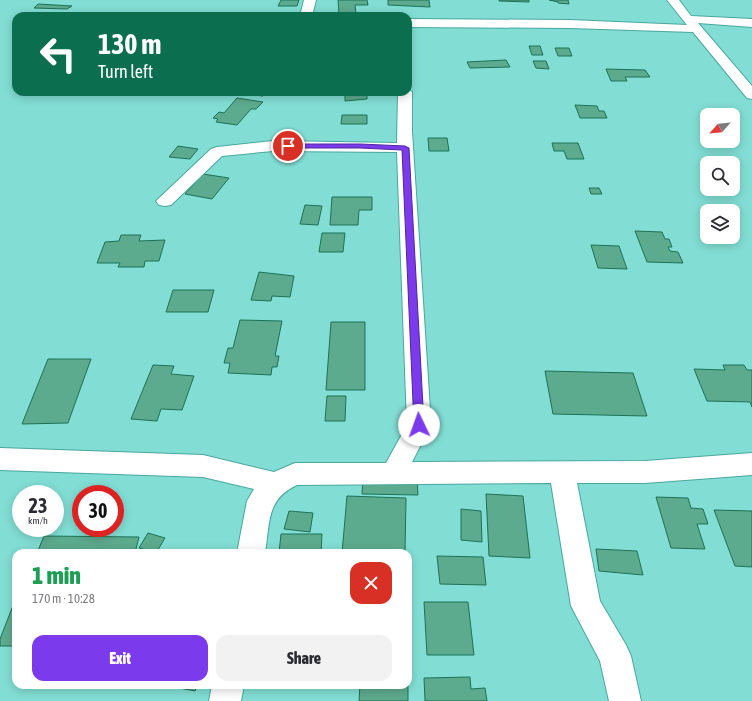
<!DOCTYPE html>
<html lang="en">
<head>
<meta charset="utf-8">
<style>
  :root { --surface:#fff; --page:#f2f2f3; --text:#2b2b33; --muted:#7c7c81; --accent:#7c3aed }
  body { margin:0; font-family:"Asap Condensed",sans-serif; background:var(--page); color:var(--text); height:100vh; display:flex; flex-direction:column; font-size:15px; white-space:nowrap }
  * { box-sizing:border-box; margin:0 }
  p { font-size:13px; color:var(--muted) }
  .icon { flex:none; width:22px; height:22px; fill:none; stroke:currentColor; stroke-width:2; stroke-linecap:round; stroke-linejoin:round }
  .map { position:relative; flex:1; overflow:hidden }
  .sheet { position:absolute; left:12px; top:549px; width:400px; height:140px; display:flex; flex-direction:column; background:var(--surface); border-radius:12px; box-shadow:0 2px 10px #0003 }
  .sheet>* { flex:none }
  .guide { position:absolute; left:12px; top:12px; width:400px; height:84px; border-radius:12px; box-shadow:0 2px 10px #0003; background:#0b6e4f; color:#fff; overflow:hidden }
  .needle { width:26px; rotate:243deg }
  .fabs { position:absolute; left:700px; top:108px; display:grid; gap:8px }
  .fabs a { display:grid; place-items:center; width:40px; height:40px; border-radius:8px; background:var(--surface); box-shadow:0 2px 10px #0003; font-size:20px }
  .speed { position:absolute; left:12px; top:485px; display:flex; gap:8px; font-size:20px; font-weight:700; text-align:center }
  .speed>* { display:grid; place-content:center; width:52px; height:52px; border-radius:50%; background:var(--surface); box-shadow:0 2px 10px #0003; line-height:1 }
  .speed small { font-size:10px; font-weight:400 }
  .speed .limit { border:6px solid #d22; background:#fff; color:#111 }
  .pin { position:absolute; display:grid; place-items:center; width:34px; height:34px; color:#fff; margin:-17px; border:2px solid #fff; border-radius:50%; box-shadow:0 1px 4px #0007 }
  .me { position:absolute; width:44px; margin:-22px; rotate:357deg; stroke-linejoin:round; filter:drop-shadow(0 0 3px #0008) }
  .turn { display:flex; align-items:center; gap:14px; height:84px; padding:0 20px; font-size:18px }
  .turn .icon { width:52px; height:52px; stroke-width:2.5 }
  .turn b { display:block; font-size:28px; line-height:34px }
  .round { display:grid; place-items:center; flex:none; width:42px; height:42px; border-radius:12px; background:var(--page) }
  .summary { display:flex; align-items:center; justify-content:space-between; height:68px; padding:0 20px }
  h1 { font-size:24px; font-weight:800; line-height:30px; color:#1e9e55 }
  .cta { display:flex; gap:8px; margin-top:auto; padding:8px 20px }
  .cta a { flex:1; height:46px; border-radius:12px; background:var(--accent); color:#fff; font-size:16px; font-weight:800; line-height:46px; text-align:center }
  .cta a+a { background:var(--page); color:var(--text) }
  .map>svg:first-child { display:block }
</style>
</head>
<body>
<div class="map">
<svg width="752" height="701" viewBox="0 0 752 701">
  <rect width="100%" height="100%" fill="#82ded4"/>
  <!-- building -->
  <path fill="#5dab8e" stroke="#1d7156" d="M281,0h18l-2,6h-19z
    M338,0h29l1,5h-13l1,9 -17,1z
    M388,0h41l1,7 -42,-2z
    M499,0h30v2l-30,-1z
    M549,0h19l1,4 -11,-1v-1z
    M38,4l34,2 -5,3 -33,-1z
    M529,46h11l3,9h-11z
    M555,48h14l3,8h-14z
    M506,60l4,7 -40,1 -3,-6z
    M533,61h13l3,8 -13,-1z
    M606,69l39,1 5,7h-25l2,4h-16z
    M245,92h21l-3,4 -19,-2z
    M345,92h18l1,2h3v5l-22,2z
    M237,98l26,4 -7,7h-5l-14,16 -21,-3 2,-3 -5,-1 6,-6 5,1z
    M575,105l22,1 2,5h5l3,7h-27z
    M342,115h25v9h-26z
    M428,138h19l2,13h-20z
    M552,143h26l6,16h-17l-3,-8h-10z
    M178,146l20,3 -8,10 -21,-2z
    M203,174l26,4 -17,21 -27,-5z
    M589,188h10l3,6h-11z
    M332,197h40v13h-13l-1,15h-28z
    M305,205l17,1 -4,19 -18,-1z
    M635,231l27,1 3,7h4l3,8h-4l2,4 8,1 5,11 -36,-1z
    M322,233h23l-2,19h-24z
    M121,235h20l-2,6 26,-1 -6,21h-14l-1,6h-26l2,-4h-23l8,-21 14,-1z
    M591,245l28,1 8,23 -29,-1z
    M259,272l35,4 -4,21 -18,-1 -1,5 -20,-1z
    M173,290h41l-6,22h-42z
    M240,320l42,1 -7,35h4l-2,11h-5l-1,8 -43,-2 2,-10h-6l4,-15h5z
    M331,322h34v68h-39z
    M48,359h43l-23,64 -46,1z
    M153,365l21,1 -3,8 23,2 -12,34 -21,-1 -4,12 -26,-2z
    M723,365h21l3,5h5v37l-2,-5 -43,-1 -13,-32 31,1z
    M545,371l88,2 14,43 -94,-2z
    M327,396h19l-1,25h-20z
    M363,476l54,1 1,18 -56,-1z
    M486,494l37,2 7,62 -41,-2z
    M347,496l59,2 -1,55h-63z
    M656,497l32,1 3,10 12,1 5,15h-11l8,25 -34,-1z
    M461,509l20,2 1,31 -21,-2z
    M714,510l38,1v56l-17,-1z
    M289,511l24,2 -3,19 -26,-3z
    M148,533l17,5 -9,15 -17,-5z
    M281,534h41l-1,19h-42z
    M44,536l95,1 -4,16h-98z
    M596,549l41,2 6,24 -44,-4z
    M437,556l46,1 3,28 -46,-1z
    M424,602h44l6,53h-47z
    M14,603h2v43h-16v-7z
    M470,677l1,12 14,-1 2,13h-62l-1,-23z
    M408,678v23h-49l1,-16h48z
    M164,685h33l-2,6z"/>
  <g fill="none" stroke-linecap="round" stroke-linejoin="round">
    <!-- street casing -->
    <g stroke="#49a79e" stroke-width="2">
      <path id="street" d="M304,0h12l-4,16h-12z
        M667,0h12l12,16 61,3v8l-54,-4 54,63v13l-5,-1 -54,-66 -123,-4 -162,-1v-8l162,1 117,5z
        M408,89l4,3v39l19,294 -19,37 233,-1 107,-8v22l-107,8h-68l23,118 26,44 5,11 10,45h-32l-9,-40 -29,-55 -20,-123 -254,2c-31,14 -27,38 -32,68h-28l10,-52 7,-12 -51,-12 -203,-7v-22l203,7 71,17 21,-9h91l21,-38 -10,-273 -124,-1 -51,5 -51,49 -6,1 -6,-1 -3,-4 55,-52 6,-2 56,-6 124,2 1,-51h10z
        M212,685h32l-3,16h-32z"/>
    </g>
    <!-- street -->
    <use href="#street" fill="#fff" fill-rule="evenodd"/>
  </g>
  <!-- route -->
  <path fill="#7c3aed" stroke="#51269a" d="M286,144h74l45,2 4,2 15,277 -1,3h-7l-2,-3 -12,-275 -42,-2h-72l-3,-2z"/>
</svg>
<div class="fabs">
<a><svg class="needle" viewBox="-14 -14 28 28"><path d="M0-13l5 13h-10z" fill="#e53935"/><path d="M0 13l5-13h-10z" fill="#7c7c81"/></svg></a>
<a><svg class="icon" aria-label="search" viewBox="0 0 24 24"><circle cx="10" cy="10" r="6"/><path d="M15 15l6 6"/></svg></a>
<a><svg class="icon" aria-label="layers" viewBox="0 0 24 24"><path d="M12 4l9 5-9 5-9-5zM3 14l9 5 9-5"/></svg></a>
</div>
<div class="speed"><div>23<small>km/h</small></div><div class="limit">30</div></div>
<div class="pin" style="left:288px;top:146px;background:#d93025"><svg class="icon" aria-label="arrive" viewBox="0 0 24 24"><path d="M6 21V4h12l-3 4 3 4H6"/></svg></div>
<svg class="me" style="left:419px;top:425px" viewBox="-20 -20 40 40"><circle r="19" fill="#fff"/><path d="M0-13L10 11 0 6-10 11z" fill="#7c3aed"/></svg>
<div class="guide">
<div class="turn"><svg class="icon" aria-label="left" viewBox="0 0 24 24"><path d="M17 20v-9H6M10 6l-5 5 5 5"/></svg><div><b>130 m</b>Turn left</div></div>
</div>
<section class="sheet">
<div class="summary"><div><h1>1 min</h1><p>170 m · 10:28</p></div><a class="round" style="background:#d93025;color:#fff"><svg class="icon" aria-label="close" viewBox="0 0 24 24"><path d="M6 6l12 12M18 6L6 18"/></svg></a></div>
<div class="cta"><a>Exit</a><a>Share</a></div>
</section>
</div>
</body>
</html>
